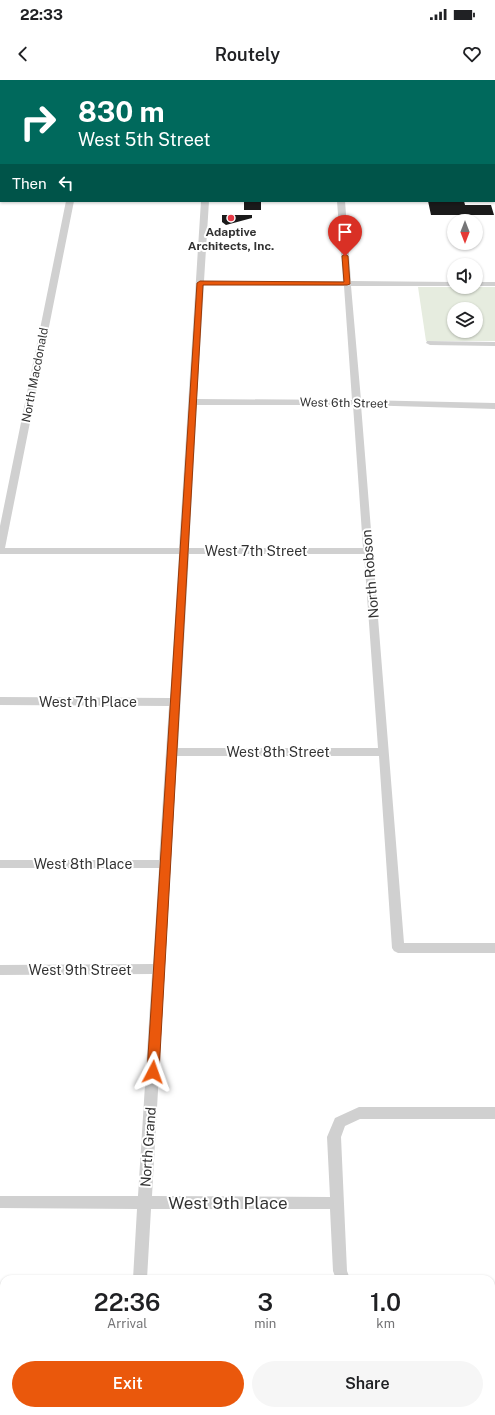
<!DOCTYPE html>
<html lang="en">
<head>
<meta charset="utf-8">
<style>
  :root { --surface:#fff; --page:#f6f6f6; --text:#202124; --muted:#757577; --accent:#ea580c }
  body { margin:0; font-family:"Public Sans",sans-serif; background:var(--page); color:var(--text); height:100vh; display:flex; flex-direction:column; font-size:15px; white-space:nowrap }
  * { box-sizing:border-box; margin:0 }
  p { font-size:13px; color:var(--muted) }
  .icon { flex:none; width:22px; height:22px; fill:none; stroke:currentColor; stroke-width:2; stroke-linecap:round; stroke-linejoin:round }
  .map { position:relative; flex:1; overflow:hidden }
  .sheet { position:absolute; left:0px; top:1195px; width:495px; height:140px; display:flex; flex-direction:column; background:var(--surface); border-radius:12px 12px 0 0; box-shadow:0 1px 3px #0004 }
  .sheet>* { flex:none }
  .top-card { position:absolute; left:0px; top:0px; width:495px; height:122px; box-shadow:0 1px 3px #0004; background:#00695c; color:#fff; overflow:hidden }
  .needle { width:26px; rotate:180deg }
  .tools { position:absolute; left:447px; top:134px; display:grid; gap:8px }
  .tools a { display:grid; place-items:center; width:36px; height:36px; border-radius:50%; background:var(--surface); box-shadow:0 1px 3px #0004; font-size:20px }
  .pin { position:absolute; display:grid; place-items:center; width:34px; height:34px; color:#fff; margin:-41px -17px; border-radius:50% 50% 50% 0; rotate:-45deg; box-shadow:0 0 4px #0007 }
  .pin .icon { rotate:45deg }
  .me { position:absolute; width:44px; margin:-22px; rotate:4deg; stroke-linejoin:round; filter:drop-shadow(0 0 3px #0008) }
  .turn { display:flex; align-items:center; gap:14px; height:84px; padding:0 12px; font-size:18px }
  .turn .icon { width:52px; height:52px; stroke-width:2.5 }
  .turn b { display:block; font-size:28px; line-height:34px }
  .then { display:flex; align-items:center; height:38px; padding:0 12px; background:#0003; gap:8px; font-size:15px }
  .eta { display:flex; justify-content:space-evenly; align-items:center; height:68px; text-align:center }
  .eta b { font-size:24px; font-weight:600; line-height:28px }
  .primary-button { display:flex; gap:8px; margin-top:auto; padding:8px 12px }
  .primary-button a { flex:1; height:46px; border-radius:24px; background:var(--accent); color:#fff; font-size:16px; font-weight:600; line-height:46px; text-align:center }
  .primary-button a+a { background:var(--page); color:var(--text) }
  .status { display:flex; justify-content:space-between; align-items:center; height:28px; padding:0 20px; background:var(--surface); direction:ltr }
  .status svg { height:11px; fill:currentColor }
  header { display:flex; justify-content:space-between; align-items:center; height:52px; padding:0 12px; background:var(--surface); font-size:18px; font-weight:600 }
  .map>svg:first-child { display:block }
</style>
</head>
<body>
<div class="status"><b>22:33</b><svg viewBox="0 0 49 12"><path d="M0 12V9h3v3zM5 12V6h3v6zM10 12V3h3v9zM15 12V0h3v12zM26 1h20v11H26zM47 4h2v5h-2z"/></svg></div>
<header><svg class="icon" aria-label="back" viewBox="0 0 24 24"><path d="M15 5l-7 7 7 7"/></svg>Routely<svg class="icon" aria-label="heart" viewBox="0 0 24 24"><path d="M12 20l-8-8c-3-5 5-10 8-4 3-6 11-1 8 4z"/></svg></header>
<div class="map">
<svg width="495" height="1335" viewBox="0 0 495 1335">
  <rect width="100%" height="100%" fill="#fff"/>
  <!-- green -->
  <path fill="#e6ecdf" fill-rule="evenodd" d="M418,207h77v54h-69zM454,229h22v22h-22z"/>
  <!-- building -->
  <path fill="#1a1a1a" d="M244,121h17v9h-17z
    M428,121h36l1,4h26l3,10h-63z
    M222,135h30v3l-26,7 -4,-3z"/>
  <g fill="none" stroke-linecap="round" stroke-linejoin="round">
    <!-- minor -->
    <path fill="#d0d0d0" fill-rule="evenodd" d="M60,0h6v1h-6z
      M75,0h6v1h-6z
      M280,0h6v1h-6z
      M295,0h6v1h-6z
      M397,0h6v1h-6z
      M494,66h1v4h-1z
      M0,67h1v4h-1z
      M66,121h8l-69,347h174l22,-347h8l-5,80h139l-6,-80h8l6,80 103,1v4h-103l10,114 134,3v6l-134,-4 43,538h91v10h-97l-4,-2 -2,-3 -13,-192h-202l-25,440 178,1 -3,-60 8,-19 24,-11h136v12h-135l-15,7 -4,11 6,134 3,8h-14l-3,-8 -3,-62h-179l-4,70h-14l4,-70 -137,-1v-12h138l14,-222 -152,1v-10l153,-1 6,-96h-159v-8h159l10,-154 -169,-1v-8l170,1 9,-144h-179v-28zM204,205l140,1 8,114 -155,-1zM197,325h156l10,143h-174zM189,474h175l14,194h-200z
      M476,202h19v4h-19z
      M427,261l68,1v4l-65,-1 -4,-2z
      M491,1215h4v14h-4z
      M124,1331h16l-1,4h-16z"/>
    <!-- major -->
    <path fill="#ababab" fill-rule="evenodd" d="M0,101h1v4h-1z
      M494,103h1v4h-1z"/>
  </g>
  <!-- route -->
  <path fill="#ea580c" stroke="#983908" d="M345,174l3,2 2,28 -3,1h-144l-44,787 -2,4 -4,1 -4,-1 -2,-4 50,-789 3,-2 144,1 -2,-26z"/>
  <!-- markers -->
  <circle fill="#e63946" stroke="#fff" stroke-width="1.5" cx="231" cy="138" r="4"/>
  <g text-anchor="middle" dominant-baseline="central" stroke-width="4" stroke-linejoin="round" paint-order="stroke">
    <!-- far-poi labels -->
    <g font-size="12" font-weight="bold" fill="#333" stroke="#fff">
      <text x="231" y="152">Adaptive<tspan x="231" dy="14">Architects, Inc.</tspan></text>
    </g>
    <!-- far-street labels -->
    <g font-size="12" fill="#333" stroke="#fff">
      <text transform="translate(35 295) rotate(-79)">North Macdonald</text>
      <text transform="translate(344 323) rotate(1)">West 6th Street</text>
    </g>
    <!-- street labels -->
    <g font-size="14" fill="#333" stroke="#fff">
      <text x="256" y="471">West 7th Street</text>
      <text transform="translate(370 494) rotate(-95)">North Robson</text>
      <text x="88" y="622">West 7th Place</text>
      <text x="278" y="672">West 8th Street</text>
      <text x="83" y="784">West 8th Place</text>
      <text x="80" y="890">West 9th Street</text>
      <text transform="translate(148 1067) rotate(-86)">North Grand</text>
    </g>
    <!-- near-street labels -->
    <g font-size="17" fill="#333" stroke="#fff">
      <text x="228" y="1123">West 9th Place</text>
    </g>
  </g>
</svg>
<div class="tools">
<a><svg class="needle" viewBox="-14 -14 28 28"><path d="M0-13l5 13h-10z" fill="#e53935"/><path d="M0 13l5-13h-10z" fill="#757577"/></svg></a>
<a><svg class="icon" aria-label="sound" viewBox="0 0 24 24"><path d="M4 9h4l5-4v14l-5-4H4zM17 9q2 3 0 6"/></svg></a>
<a><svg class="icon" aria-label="layers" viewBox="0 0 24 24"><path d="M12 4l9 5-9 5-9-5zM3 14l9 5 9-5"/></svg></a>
</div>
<div class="pin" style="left:345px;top:176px;background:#d93025"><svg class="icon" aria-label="arrive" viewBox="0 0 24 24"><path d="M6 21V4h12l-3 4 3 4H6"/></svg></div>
<svg class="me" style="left:153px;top:992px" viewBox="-20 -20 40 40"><path d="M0-17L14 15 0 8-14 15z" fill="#ea580c" stroke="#fff" stroke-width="4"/></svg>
<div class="top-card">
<div class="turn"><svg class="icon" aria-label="right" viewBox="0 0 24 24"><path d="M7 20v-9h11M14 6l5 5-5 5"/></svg><div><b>830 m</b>West 5th Street</div></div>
<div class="then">Then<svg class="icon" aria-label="left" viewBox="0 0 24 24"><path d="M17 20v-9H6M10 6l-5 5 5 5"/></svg></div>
</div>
<section class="sheet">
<div class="eta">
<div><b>22:36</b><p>Arrival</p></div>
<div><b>3</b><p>min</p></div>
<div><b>1.0</b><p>km</p></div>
</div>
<div class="primary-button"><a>Exit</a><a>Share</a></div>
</section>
</div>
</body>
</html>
